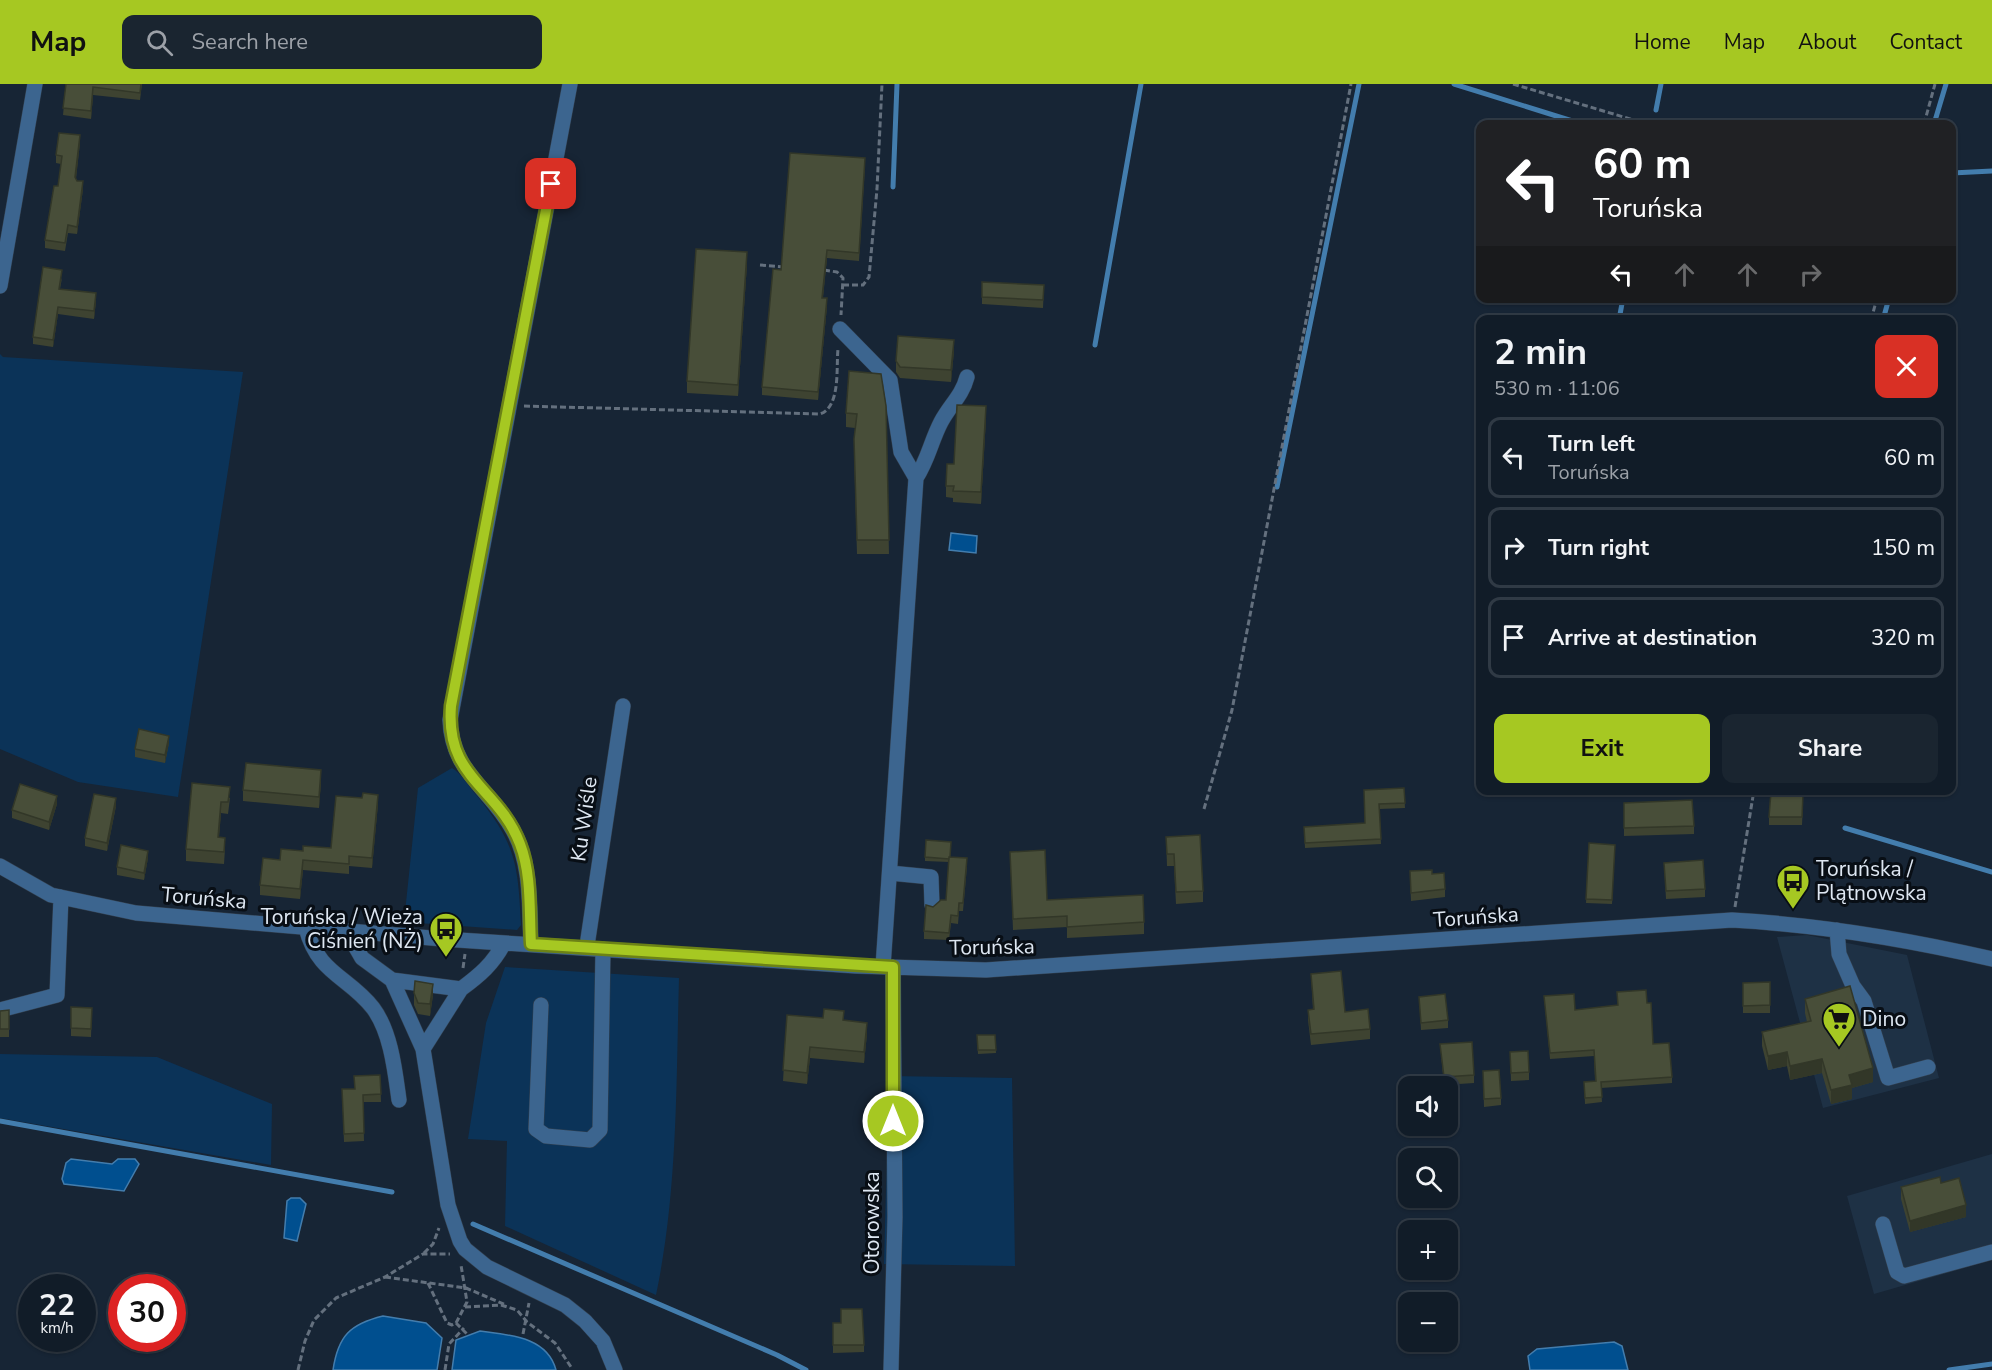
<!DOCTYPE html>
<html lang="en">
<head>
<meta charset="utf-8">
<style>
  :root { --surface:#111c28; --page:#1a2530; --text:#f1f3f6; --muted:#9ca1a8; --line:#303a45; --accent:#a6c822 }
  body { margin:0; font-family:"Nunito Sans",sans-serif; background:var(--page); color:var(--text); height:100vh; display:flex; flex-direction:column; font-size:22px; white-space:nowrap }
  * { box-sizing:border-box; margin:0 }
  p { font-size:20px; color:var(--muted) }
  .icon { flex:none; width:33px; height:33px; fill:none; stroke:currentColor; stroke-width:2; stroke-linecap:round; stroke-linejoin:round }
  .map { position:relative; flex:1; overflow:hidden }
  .details { position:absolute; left:1476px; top:231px; width:480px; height:480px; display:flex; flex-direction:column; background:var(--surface); border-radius:12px; box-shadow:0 2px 4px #0004,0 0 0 2px var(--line) }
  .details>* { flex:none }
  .guide { position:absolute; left:1476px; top:36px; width:480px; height:183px; border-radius:12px; box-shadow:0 2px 4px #0004,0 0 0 2px var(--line); background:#202124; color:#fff; overflow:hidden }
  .fabs { position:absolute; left:1398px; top:992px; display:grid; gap:12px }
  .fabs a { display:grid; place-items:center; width:60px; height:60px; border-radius:12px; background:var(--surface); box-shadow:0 2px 4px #0004,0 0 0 2px var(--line); font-size:30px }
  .speed { position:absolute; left:18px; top:1190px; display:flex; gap:12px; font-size:30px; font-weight:700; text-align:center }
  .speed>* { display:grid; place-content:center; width:78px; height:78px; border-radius:50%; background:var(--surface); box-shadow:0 2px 4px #0004,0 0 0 2px var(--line); line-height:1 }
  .speed small { font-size:15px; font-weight:400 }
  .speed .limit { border:9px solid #d22; background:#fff; color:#111 }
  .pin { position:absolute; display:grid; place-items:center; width:51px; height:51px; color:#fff; margin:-26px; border-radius:12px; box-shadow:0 3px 9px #0006 }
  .me { position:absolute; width:66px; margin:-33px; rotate:0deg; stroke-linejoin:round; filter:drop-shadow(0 0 4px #0008) }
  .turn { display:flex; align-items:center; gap:21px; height:126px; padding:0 18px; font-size:27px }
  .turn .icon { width:78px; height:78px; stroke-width:2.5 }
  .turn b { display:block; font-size:42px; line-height:51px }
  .lanes { display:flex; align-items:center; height:57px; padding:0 18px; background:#0003; justify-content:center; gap:30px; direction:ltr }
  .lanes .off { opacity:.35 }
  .round { display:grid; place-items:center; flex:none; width:63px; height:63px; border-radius:12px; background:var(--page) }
  .headline { display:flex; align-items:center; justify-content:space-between; height:102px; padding:0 18px }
  h1 { font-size:36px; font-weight:700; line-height:45px }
  .cta { display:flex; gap:12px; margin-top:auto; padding:12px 18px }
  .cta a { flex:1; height:69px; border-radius:12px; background:var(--accent); color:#111; font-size:24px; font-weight:700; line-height:69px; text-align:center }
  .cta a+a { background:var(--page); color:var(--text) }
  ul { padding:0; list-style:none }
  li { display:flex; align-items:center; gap:18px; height:81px; margin:0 12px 9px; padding:0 6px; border:3px solid var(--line); border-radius:12px }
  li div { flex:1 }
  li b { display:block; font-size:22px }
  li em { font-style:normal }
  header { display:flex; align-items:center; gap:36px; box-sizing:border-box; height:84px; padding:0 30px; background:var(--accent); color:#111 }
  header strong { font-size:28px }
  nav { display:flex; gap:33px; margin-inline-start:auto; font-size:21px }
  .search { width:420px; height:54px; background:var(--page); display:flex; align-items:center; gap:15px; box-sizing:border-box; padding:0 21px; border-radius:12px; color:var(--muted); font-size:22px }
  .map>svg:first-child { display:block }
</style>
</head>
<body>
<header>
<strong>Map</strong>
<div class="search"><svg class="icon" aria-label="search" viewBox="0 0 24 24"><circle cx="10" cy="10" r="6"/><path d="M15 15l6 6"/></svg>Search here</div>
<nav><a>Home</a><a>Map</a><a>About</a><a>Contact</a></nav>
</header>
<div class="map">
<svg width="1992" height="1286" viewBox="0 0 1992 1286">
  <rect width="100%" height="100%" fill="#172535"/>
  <!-- built -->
  <path fill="#1e3145" d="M1807,851l100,20 32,123 -116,30 -46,-171z
    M1992,1070v106l-118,34 -27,-98z"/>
  <!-- green -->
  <path fill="#0b3358" d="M0,270l3,3 240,15 -65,425 -100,-15 -78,-33z
    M452,684c10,6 17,19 25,28 39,48 41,68 44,129l-4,5 -113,-8 14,-134z
    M505,883l174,11c-3,106 -1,212 -23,317l-151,-69 2,-85 -39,-2 18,-116z
    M0,970l157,3 115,47 -1,61 -271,-47z
    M889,992l123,2 3,188 -131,-2z"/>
  <!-- water -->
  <path fill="#004f8f" stroke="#437dad" stroke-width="1.5" d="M951,449l26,3 -1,17 -27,-3z
    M71,1075l41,5 6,-5h17l4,5 -15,27 -60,-7 -2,-5 4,-16z
    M291,1114h9l6,6 -9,37 -13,-3 3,-37z
    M383,1232l43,7 16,15 -5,32h-104c5,-34 17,-46 50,-54z
    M480,1247c28,4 67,5 76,39h-104l4,-30z
    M1614,1258l8,4 6,24h-98l-2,-14 9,-7z"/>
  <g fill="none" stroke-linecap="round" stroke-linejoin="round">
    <!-- stream -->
    <path stroke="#437dad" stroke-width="5" d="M1454,0l128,40
      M1656,26l5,-26
      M1934,40l12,-40
      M1952,89l40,-2
      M893,103l4,-103
      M1619,236l4,-22
      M1883,236l6,-22
      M1095,261l46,-261
      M1277,403l82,-403
      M1845,744l147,44
      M0,1037l392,71
      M473,1140l304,131 29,15
      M1949,1286l43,-6"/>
    <!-- minor casing -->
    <g stroke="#33404f" stroke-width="16">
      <path id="minor" d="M0,202l35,-202
        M840,245l50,51 11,72 15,26
        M0,782l51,29 85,18 307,26 413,27 130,4 746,-50c88,5 174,19 260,39
        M890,789l41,4 1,28
        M306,844c12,46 42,48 67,80 18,24 22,63 26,92
        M1837,846l2,24 14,32 11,15 24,77 40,-11
        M347,848l15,26 30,22 31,69 25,156 12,36 5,8 22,18 78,38 20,16 18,20 12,29
        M588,855l35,-233
        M531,860c-2,-38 1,-80 -18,-114 -23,-42 -61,-57 -63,-110l120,-636
        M883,883l33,-489c12,-18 15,-37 25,-56 9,-17 21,-26 26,-45
        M392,896l69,9c19,-14 32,-25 43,-46
        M541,921l-5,124 10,7 44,4 10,-10 3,-181
        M0,926l57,-15 4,-98
        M423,965l38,-60
        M1883,1140l14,48 7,4 88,-24
        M891,1286l4,-153 -2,-250"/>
    </g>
    <!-- path -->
    <path stroke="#64707e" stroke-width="3" stroke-dasharray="6 3" stroke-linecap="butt" d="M1513,0l134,40
      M1924,40l11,-40
      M760,181l24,2
      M824,186l13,2 6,6 -2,37
      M843,201h20l6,-8 8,-88 5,-105
      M1871,236l6,-22
      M524,322l296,8c21,-7 16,-47 18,-65
      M1204,725l28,-99 119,-626
      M1735,823l19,-117
      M463,884l2,-14
      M424,1169l9,-9 6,-16
      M385,1193l81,11 40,17
      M428,1199l19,40 5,2 4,-2 11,11
      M465,1223l36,-2 16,5 10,12 28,21 16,24
      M456,1239l11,-21 -6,-37
      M523,1250l6,-31
      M298,1286l7,-29 9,-21 22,-22 49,-21 38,-23h27
      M445,1286l4,-26 15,-16"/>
    <!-- minor -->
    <use href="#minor" stroke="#3c658f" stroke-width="15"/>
  </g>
  <!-- wall -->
  <path fill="#3e4331" d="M66,0h76l-2,16 -47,-5 -2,24 -28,-4z
    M80,59l-4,36 7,10 -6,45 -9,-1 -3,18 -20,-3v-8l13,-54 3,-22 -5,-1v-8z
    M865,82l-6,95 -32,-3 -4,40 4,8 -9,94 -56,-5v-8z
    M747,180l-9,132 -51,-3v-12z
    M62,194l-2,11 36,12 -2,18 -36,-5 -5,33 -20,-3v-7z
    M982,198l62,3 -1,23 -61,-4z
    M954,267l-3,31 -51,-4 -4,-6v-11z
    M886,322l3,148h-32l-3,-101 1,-25 -9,-1v-14z
    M986,334l-5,86 -28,-2v-4l-7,-1v-11l8,-22z
    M169,659l-4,20 -30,-6v-8z
    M321,698l-2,26 -76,-7v-11z
    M192,699l38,15 -2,16 -7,-1 -2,24 6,12 -1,15 -38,-3v-12z
    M1404,704l1,20 -26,1 2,35 -76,4 -1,-21 61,-4 -1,-33z
    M1803,718l-1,23h-33v-8z
    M1624,719l70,23v8l-70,2z
    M57,720l-8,26 -37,-12v-8z
    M378,720l-6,64 -23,-2v8l-46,-4 -3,29 -40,-4v-10l20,-25 23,-9 28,-3z
    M116,722l-9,45 -22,-5v-8z
    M1166,753l37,54v11l-27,2 -2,-38h-7z
    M1589,759l26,2 -3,59 -26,-1z
    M1010,768l37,48 97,22v12l-77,4v-11l-54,3z
    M925,773h25l17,9 -4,45h-4l-1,13 -7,-1 -2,17 -25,-1v-8l9,-24 13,-7 3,-38 -24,-1z
    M148,774l-4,22 -27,-5v-8z
    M1664,779l41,26v8l-39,2z
    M1410,795l35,10v8l-34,4z
    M1311,890l34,38 25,17v10l-59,6 -3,-25v-10h5z
    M1770,898v31h-27v-30z
    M414,909l19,2 -3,21 -12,-2 -4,-9z
    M1544,912l31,14 72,-7 6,41 19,33v6l-71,5 1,14 -17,2 -1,-22 11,-1 -1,-25 -44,3z
    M1419,913l29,23v8l-27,2z
    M1805,915l68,83 -21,6v11l-21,5 -9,-31 -32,7 -3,-14 -19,4 -6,-24v-14l45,-10 -2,-9z
    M71,923l21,1 -1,29 -20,-1z
    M9,926v27h-9v-26z
    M787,931l57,5 23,14 -3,29 -54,-5 -3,26 -24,-3z
    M977,951h18l1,18 -18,1z
    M1440,960l34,31v8l-30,2z
    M1510,968l19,20v8l-18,1z
    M1483,987l18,27v7l-17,2z
    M380,991l1,27h-18l1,39 -20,1 -2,-53h13z
    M1941,1099l25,34 -56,15 -9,-33v-12z
    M833,1239l31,22v7l-31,1z"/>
  <!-- shaded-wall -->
  <path fill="#323728" d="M93,3v8l-2,24v-8z
    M80,51v8l-5,42v-8z
    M83,97v8l-6,45v-7z
    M827,166v8l-5,48v-8z
    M747,168v12l-9,132v-11z
    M96,209v8l-2,18v-8z
    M827,214v8l-9,94v-8z
    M58,223v7l-5,33v-7z
    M954,256v11l-3,31v-12z
    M986,322v12l-5,86v-12z
    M169,652v7l-4,20v-8z
    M321,686v12l-2,26v-11z
    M378,711v9l-6,64v-10z
    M57,712v8l-8,26v-8z
    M116,714v8l-9,45v-8z
    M221,718v11l-3,36v-12z
    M148,767v7l-4,22v-7z
    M303,776v10l-3,29v-10z
    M433,900v11l-3,21v-12z
    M867,939v11l-3,29v-11z
    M810,963v11l-3,26v-11z
    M1787,968v14l-19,4v-14z
    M1822,975v14l-32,7v-14z
    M1873,984v14l-21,6v11l-21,5v-14l18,-15z
    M1966,1121v12l-56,15v-11z"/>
  <!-- building -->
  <path fill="#484e39" stroke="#323728" stroke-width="1.5" d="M66,0h75l-1,9 -47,-6 -2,24 -28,-3z
    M59,49l21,2 -5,42 2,4h6l-6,46 -9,-2 -3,18 -20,-3 9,-54h4l4,-30 -6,-1z
    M790,69l75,5 -6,95 -32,-3 -5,48h5l-9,94 -56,-5 11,-118 8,1z
    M696,165l51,3 -9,133 -51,-4z
    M43,183l19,3 -3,19 37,4 -2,18 -36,-4 -5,33 -20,-3z
    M982,198l62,3 -1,15 -61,-3z
    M898,252l56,4 -3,30 -51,-3 -4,-6z
    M849,287l32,3 5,32 3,134h-32l-3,-101 3,-25 -11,-1z
    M957,321l29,1 -5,86 -28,-1 1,-5h-8l1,-22h7z
    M139,645l30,7 -4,19 -30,-6z
    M246,679l75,7 -2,27 -76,-7z
    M192,699l38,4 -2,15h-7l-3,35 7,1 -1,14 -38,-3z
    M20,700l37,12 -8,26 -37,-12z
    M1404,704l1,15 -26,1 2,35 -76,4 -1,-16 61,-4 -1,-33z
    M1771,708l32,2 -1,23h-33z
    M363,709l15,2 -6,63 -23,-2v8l-46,-4 -3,29 -40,-4 3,-27 17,2 1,-11 22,2v-5l28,2 5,-52 26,2z
    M94,710l22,4 -9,45 -22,-5z
    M1692,716l2,26 -70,2v-25z
    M1200,751l3,56 -27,1 -2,-38h-7l-1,-17z
    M926,756l25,2 -1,15h-1v2l-24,-2z
    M1589,759l26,2 -3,55 -26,-1z
    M121,761l27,6 -4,22 -27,-6z
    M1045,766l2,50 96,-5 1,27 -77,5v-11l-54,3 -3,-67z
    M949,773l18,1 -4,45h-4l-1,13 -7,-1 -2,18 -25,-2 2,-26 7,2 8,-7h5z
    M1703,776l2,29 -39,2 -2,-28z
    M1432,786v4l12,-1 1,16 -34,4 -1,-22z
    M1341,887l4,41 23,-3 2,20 -59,5 -3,-24 6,-1 -3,-35z
    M415,897l18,3 -3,20 -12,-1 -4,-10z
    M1770,898v23l-27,1v-23z
    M1850,902l23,82 -24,7 3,10 -21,5 -9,-31 -32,7 -3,-14 -19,4 -6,-24 49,-11 -6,-22z
    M1646,906l1,13h4l2,41 16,-1 3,34 -71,5 1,15 -17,1 -1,-16 12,-1 -2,-31 -44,3 -6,-57 30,-2 1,16 43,-5 -1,-13z
    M1445,910l3,26 -27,3 -2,-26z
    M71,923l21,1 -1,21 -20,-1z
    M824,925l20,2 -1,9 24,3 -3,29 -54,-5 -3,26 -24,-3 4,-55 36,3z
    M9,926v19h-9v-18z
    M977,951h18l1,15h-18z
    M1472,958l2,33 -30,2 -4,-33z
    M1528,967l1,21 -18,1 -1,-21z
    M1499,986l2,28 -17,1 -1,-28z
    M380,991l1,19 -18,1 1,38 -20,1 -2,-45h13l-1,-13z
    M1940,1093l1,6 18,-5 7,27 -56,16 -9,-34z
    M841,1225h21l2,36h-31v-22h8z"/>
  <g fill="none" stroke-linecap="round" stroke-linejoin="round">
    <!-- route casing -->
    <g stroke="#6c8216" stroke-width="15">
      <path id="route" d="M551,100l-100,522c-6,73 47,80 69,138 12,31 9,68 11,100l362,23v154"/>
    </g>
    <!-- route -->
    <use href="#route" stroke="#a6c822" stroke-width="10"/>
  </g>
  <!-- icons -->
  <defs>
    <g id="bus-pin" transform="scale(1.725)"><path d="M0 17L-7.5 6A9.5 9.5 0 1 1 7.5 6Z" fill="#a6c822" stroke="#080e15"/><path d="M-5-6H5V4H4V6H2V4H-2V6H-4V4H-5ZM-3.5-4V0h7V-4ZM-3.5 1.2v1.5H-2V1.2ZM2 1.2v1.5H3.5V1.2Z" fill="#111"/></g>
    <g id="supermarket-pin" transform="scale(1.725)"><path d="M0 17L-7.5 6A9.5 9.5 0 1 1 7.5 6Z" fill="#a6c822" stroke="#080e15"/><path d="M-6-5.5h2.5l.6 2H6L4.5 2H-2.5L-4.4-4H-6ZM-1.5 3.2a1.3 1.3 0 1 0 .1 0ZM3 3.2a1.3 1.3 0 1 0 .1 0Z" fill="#111"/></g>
  </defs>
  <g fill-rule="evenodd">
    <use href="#bus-pin" x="1793" y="797"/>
    <use href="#bus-pin" x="446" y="845"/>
    <use href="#supermarket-pin" x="1839" y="935"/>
  </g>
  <g text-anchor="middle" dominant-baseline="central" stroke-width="6" stroke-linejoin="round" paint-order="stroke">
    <!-- street labels -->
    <g font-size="21" fill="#dee7f2" stroke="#080e15">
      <text transform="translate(584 735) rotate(-82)">Ku Wiśle</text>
      <text transform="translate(204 814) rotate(5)">Toruńska</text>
      <text transform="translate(1476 833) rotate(-4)">Toruńska</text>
      <text transform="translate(992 863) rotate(-1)">Toruńska</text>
      <text transform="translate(872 1139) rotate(-90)">Otorowska</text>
    </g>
    <!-- poi labels -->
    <g font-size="21" fill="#dee7f2" stroke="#080e15" text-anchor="start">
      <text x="1816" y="785">Toruńska /<tspan x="1816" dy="24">Plątnowska</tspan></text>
      <text x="423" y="833" text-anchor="end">Toruńska / Wieża<tspan x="423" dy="24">Ciśnień (NŻ)</tspan></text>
      <text x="1862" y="935">Dino</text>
    </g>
  </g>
</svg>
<div class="fabs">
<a><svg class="icon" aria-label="sound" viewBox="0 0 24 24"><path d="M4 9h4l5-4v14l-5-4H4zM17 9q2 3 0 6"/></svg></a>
<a><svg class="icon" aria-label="search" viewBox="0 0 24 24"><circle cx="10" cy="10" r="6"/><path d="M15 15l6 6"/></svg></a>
<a>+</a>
<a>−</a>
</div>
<div class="speed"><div>22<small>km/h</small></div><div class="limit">30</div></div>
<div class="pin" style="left:551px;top:100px;background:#d93025"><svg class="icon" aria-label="arrive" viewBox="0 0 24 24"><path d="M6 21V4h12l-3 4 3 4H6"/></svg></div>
<svg class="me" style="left:893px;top:1037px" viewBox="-20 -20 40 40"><circle r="17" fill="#a6c822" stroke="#fff" stroke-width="3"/><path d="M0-11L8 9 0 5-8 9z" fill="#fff"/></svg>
<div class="guide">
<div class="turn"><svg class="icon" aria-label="left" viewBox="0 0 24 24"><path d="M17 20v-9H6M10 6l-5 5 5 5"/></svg><div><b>60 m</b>Toruńska</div></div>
<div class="lanes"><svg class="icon" aria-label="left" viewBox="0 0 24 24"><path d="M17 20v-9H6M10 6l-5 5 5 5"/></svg><svg class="icon off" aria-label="ahead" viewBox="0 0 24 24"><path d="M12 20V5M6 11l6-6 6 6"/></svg><svg class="icon off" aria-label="ahead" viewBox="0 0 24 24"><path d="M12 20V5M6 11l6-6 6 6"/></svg><svg class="icon off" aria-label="right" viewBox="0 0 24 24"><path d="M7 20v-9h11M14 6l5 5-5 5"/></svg></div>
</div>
<section class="details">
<div class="headline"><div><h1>2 min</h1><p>530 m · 11:06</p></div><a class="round" style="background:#d93025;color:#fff"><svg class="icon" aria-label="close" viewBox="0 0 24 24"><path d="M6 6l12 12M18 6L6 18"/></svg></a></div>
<ul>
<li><svg class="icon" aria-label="left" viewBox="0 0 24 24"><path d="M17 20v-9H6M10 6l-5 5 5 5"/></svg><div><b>Turn left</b><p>Toruńska</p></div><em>60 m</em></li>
<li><svg class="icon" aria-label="right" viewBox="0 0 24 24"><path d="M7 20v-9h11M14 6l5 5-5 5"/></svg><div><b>Turn right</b></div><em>150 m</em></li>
<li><svg class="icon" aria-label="arrive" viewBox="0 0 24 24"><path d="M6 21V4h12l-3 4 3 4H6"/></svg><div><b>Arrive at destination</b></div><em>320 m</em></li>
</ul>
<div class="cta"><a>Exit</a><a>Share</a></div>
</section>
</div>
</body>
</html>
